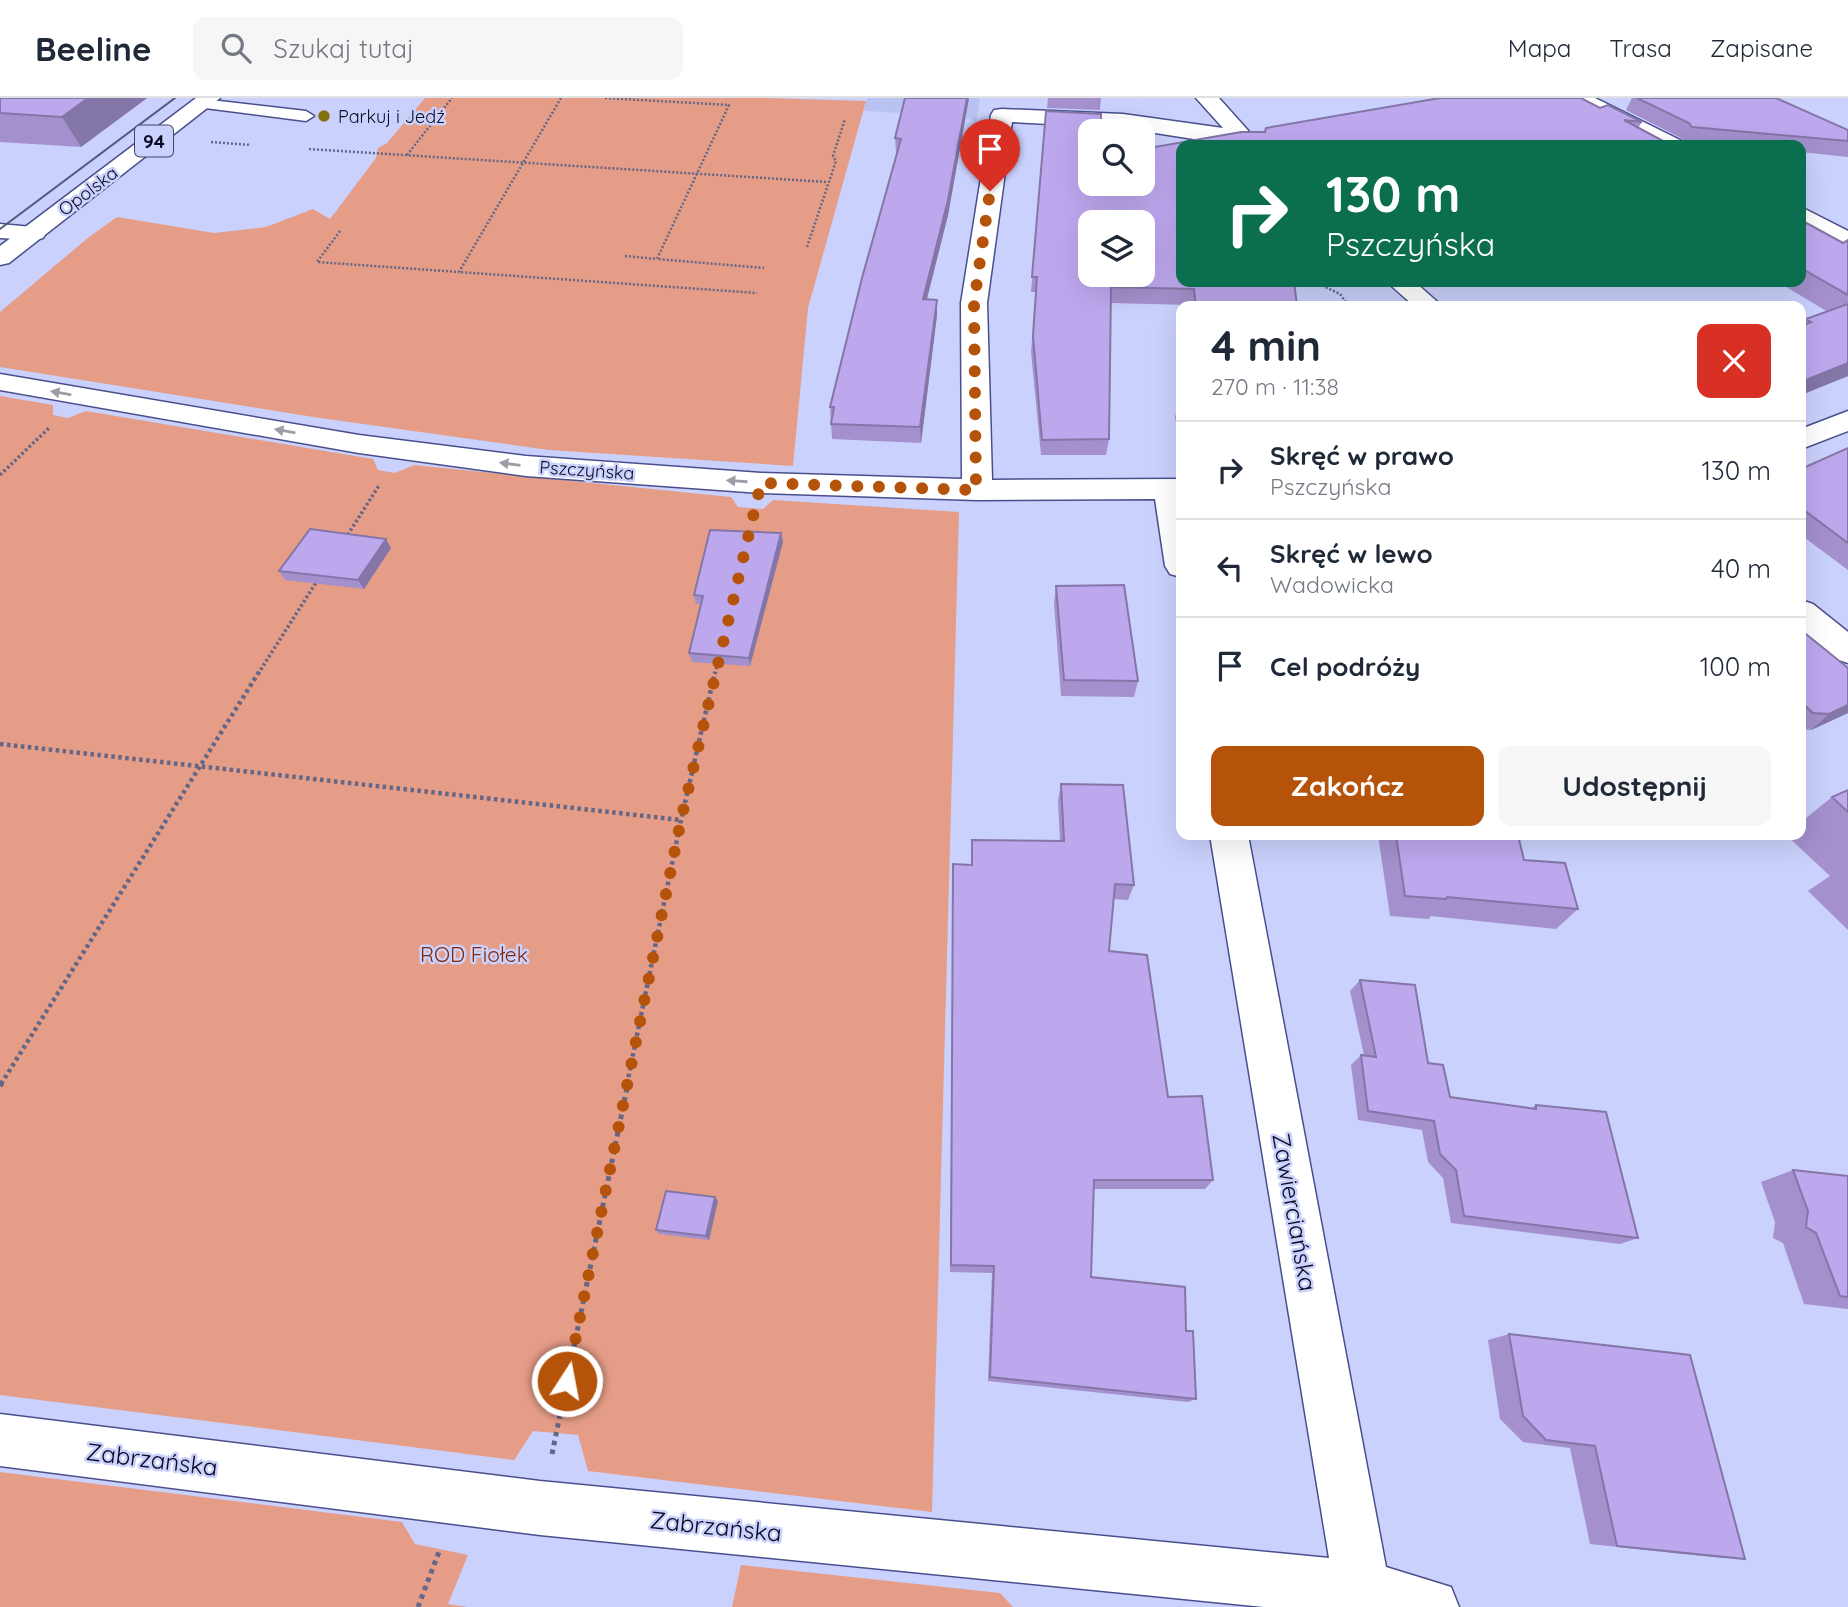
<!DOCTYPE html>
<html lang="pl">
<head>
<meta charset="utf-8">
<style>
  :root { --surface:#fff; --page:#f6f6f7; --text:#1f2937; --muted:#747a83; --line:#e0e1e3; --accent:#b45309 }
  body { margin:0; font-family:Quicksand,sans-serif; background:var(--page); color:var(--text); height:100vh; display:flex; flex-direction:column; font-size:26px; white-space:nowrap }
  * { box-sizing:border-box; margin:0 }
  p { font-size:23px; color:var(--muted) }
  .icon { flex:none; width:38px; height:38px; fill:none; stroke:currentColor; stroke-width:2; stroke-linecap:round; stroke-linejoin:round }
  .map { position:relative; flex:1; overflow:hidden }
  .details { position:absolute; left:1176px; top:203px; width:630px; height:539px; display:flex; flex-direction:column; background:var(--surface); border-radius:14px; box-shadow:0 7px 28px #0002 }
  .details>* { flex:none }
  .top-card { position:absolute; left:1176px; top:42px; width:630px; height:147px; border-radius:14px; box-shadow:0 7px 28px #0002; background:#0b6e4f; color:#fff; overflow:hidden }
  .tools { position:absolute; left:1078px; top:21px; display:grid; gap:14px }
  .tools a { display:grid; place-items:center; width:77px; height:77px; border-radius:14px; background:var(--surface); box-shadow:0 7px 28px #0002; font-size:35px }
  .pin { position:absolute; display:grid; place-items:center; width:60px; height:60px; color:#fff; margin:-72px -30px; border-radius:50% 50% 50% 0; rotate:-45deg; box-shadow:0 0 7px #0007 }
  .pin .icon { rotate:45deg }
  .me { position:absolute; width:77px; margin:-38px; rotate:11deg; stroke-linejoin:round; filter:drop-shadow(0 0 5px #0008) }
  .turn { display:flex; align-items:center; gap:24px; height:147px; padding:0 35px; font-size:32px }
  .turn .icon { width:91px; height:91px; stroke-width:2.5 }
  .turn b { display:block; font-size:49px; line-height:60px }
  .round { display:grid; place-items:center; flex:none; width:74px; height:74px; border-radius:14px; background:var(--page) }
  .head { display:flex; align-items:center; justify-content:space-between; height:119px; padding:0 35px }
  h1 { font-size:42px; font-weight:800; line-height:52px }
  .cta { display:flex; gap:14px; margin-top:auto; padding:14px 35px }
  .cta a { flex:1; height:80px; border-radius:14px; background:var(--accent); color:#fff; font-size:28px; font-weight:800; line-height:80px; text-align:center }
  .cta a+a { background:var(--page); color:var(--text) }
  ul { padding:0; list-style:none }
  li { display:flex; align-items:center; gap:21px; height:98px; padding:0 35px; border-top:2px solid var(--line) }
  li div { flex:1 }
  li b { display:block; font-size:26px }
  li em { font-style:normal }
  header { display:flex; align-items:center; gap:42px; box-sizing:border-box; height:98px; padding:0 35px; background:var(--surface); border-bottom:2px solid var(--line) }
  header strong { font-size:33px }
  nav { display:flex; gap:38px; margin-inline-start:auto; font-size:24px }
  .search { width:490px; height:63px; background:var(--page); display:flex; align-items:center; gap:18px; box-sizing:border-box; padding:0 24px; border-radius:14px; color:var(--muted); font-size:26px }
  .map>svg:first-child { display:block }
</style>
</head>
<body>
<header>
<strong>Beeline</strong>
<div class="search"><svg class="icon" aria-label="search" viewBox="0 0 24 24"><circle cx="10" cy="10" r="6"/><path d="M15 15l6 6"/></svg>Szukaj tutaj</div>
<nav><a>Mapa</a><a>Trasa</a><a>Zapisane</a></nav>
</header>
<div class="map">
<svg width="1848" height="1509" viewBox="0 0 1848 1509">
  <rect width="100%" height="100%" fill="#cad1fc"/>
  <!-- built -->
  <path fill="#bac2f1" d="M867,0h113l-4,25 -12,-7 -100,-5z"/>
  <!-- green -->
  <path fill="#e69d87" d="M425,0h341l100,3 -58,207 -15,158 -244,-16 -229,-32 -320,-51v-55l89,-75 28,-20 97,16 52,-6 47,-18 17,10 46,-61 2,-10 9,-5z
    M0,298l53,9v10l15,3 18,-7 287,48 5,11 17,3 19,-8 317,32 7,10 25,2 10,-9 186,12 -27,1000 -344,-41 -10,-36 -45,-4 -19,29 -514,-65z
    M0,1374l402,50 13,22 53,11 -20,49 19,3h-467z
    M741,1467l259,28 13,14h-281z"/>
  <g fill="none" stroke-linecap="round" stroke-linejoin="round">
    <!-- lane casing -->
    <g stroke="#494f8c" stroke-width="3">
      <path id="lane" d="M202,1l104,12 8,5 -8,5 -109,-14 -3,-3z"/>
    </g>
    <!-- street casing -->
    <g stroke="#494f8c" stroke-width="3">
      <path id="street" d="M1196,0h23l42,47h-23l-4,-4 -21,1 -90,-14 -111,-6 -25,181 5,177 189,-1v98l-11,-3 -5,-8 -10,-67 -178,1 -216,-7 -235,-17 -167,-23 -359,-63v-16l359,61 167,21 235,17 201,6 -1,-176 30,-188 3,-5 8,-1 121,5 100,14z
        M1567,0h28l85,42 3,5h-28l-84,-43z
        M1801,109l47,24v17l-47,-24z
        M0,126l43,4 3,5 -3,5 -9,2 -34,-2z
        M1387,184h28l27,24h-28z
        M1848,313v20l-47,18v-20z
        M1801,502l12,4 35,28v31l-12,-4 -35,-29z
        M1210,737h38l138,732 65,20 8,20h-195l-724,-72 -540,-69v-52l540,67 789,77z"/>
    </g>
    <!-- primary casing -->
    <g stroke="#494f8c" stroke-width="3">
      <path id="primary" d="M196,0h24l-211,165 -9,2v-19z"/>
    </g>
    <!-- path-far3 -->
    <path stroke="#636687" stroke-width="2.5" stroke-dasharray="2 2" stroke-linecap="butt" d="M561,0l-102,174 298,21
      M605,0l124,7 -72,154 107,9
      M211,44l40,3
      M309,51l518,33
      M407,57l45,-57
      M340,133l-23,31 142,10
      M807,149l29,-86 -3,-5 12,-37
      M625,158l32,3
      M1315,184l25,12 9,12
      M1292,193l5,-9"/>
    <!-- path-far2 -->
    <path stroke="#636687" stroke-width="3.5" stroke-dasharray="2.5 2.5" stroke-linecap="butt" d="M0,377l50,-48
      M345,441l35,-55
      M258,576l59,-93
      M715,576l3,-13"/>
    <!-- path-far1 -->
    <path stroke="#636687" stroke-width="4.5" stroke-dasharray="3.5 3.5" stroke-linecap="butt" d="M0,646l681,76
      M1,986l258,-412
      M627,986l54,-264 34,-148"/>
    <!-- path -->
    <path stroke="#636687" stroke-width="5" stroke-dasharray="4.5 4.5" stroke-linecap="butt" d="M0,988l2,-3
      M552,1356l76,-371
      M418,1509l22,-58"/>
    <!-- lane -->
    <use href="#lane" fill="#fff" fill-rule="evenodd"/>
    <!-- street -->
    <use href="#street" fill="#fff" fill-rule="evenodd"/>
    <!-- primary -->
    <use href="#primary" fill="#fff" fill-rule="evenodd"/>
    <!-- tram -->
    <path stroke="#545777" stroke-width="2" d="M0,131l175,-131"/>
  </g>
  <!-- wall -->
  <path fill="#a390cd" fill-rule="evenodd" d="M0,0h147l-66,49 -81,-5z
    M905,0h64l-21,117 -21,84 10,16 -16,128 -89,-4 -2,-32 67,-254h-1l-1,-15z
    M1048,0h53l-1,12 -53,-2z
    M1440,0h141l19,10 8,-3 34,17 -4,6 27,14 -2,3h-482v137h113l3,24h-106v-1l-80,-2 -2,136 -3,16h-65l-10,-103 5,-60h-5l15,-181 55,3v17h-11v53h53v-35l98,-17h24l1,-4zM1090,124h53v53h-53z
    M1632,0h144l72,32v27l-47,-5v-7h-77l-40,-3 -3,-4 -55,-28z
    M1801,122l42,23 5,-3v136l-47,19v-69l5,-7 22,-7 -50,-30h23z
    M1179,304h2v48l-6,-33z
    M1848,350v122l-47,-35v-66z
    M781,435l2,9 -33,124 -58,-4 -3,-9 12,-49h-5l-2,-9z
    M391,450l-27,41 -79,-9 -6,-9z
    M1056,488l82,95 -4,16 -73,-1 -7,-93z
    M1801,532l47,83 -37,17 -10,-1z
    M1061,686l73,101 -6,15 -15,-1 -4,52 59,146 45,83 -8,9h-112l-2,88 95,54 10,68 -8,3 -200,-21 4,-108 -42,-1 3,-408 18,1 1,-25 88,1 -2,-40z
    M1848,692v140l-40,-39 22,-15 -44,-41h15v-13l31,-25z
    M1378,737h140l6,25 54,49 -22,20 -125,-13 -2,3 -39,-3z
    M1360,882l68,83 22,34 81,11 5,-3 102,133 -18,6 -169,-21 -8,-45 -15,-16 -6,-32 -64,-10 -7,-55 10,-10h3l-14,-64z
    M1793,1072l55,6v133l-44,-5 -21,-61 -10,-5 2,-16 -14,-40z
    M718,1103l-9,39 -50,-6 -3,-4z
    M1509,1236l236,225 -33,-2 -122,-13 -20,-96 -47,-6 -23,-23 -12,-79z"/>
  <!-- shaded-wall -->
  <path fill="#8476a7" d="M88,0h59l-66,49 -19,-30z
    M967,0h2l-21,117 -25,99v-15z
    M937,202v15l-16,128 -1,-16z
    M1848,265v13l-47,19v-13z
    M781,435l2,9 -33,124 -1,-8z
    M386,441l5,9 -27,41 -6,-9z
    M1848,607v8l-37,17 18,-16z
    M715,1099l3,4 -9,39 -3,-4z"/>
  <!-- building -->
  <path fill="#bda8ee" stroke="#8476a7" stroke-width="2" fill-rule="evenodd" d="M0,0h88l-26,19 -62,-4z
    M905,0h62l-19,102 -25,99 14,1 -17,127 -89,-3 3,-17h-4l32,-129 39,-139 -6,-1z
    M1440,0h141l19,10 8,-3 34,17 -18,-2 41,22 -10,3h-474v137h113l3,24h-101l-2,-17 -83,-2 -2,152 -67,1 -9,-104 4,-59h-5l14,-166 55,3v17h-11v53h53v-35l98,-17h24l1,-4zM1090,124h53v53h-53z
    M1637,0h139l72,32v11l-156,-14 -3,-4z
    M1801,122l42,23 5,-3v55l-47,-27z
    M1848,206v59l-47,19v-56l10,-4 -5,-3z
    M1179,304h2v13z
    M1848,350v95l-47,-35v-39z
    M310,431l76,10 -28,41 -79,-9z
    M710,432l71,3 -32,125 -60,-5 14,-57 -9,-1z
    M1124,487l14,96 -74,-1 -8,-94z
    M1801,532l47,38v37l-19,9 -16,-1 -12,-11z
    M1061,686l62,1 11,100 -19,-1 -6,67 38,4 21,142 34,-1 11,84h-119l-3,97 94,10 1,44h7l3,68 -206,-22 4,-111 -43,-1 2,-401 19,1v-25l92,1z
    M1848,692v22l-16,-15z
    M1396,737h122l6,25 41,3 13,46 -131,-12 -1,2 -41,-3z
    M1360,882l55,5 13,78 15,2 7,32 86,12v-4l70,7 32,126 -174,-22 -8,-46 -16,-16 -6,-33 -66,-10 -7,-56 15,2z
    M1793,1072l55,6v121l-8,-1 -24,-63 -10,-6 2,-16z
    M666,1093l49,6 -9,39 -50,-6z
    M1509,1236l181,21 55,204 -128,-13 -22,-100 -49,-6 -23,-24z"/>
  <!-- one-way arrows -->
  <defs><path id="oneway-solid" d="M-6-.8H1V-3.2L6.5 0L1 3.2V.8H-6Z" transform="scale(1.75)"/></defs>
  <g fill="#9d9da7">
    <use href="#oneway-solid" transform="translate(61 295) rotate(-170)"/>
    <use href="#oneway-solid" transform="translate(285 333) rotate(-170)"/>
    <use href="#oneway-solid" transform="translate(510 366) rotate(-172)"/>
    <use href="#oneway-solid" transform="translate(737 383) rotate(-176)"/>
  </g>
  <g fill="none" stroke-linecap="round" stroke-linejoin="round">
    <!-- route -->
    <path stroke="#b45309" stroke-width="12" stroke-dasharray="0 21.6" d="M567,1283l114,-561 80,-337 215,7 -2,-187 16,-112"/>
  </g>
  <!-- markers -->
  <circle fill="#837111" stroke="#cad1fc" stroke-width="2.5" cx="324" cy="18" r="7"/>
  <g text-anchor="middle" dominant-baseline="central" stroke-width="5" stroke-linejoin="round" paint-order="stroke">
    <!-- far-poi labels -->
    <g font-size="18" fill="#090a22" stroke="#cad1fc" text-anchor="start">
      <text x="338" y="18">Parkuj i Jedź</text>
    </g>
    <!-- far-street labels -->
    <g font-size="18" fill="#090a22" stroke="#cad1fc">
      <text transform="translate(88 93) rotate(-37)">Opolska</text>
      <text transform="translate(587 372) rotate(4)">Pszczyńska</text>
    </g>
    <!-- shield labels -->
    <rect fill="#cad1fc" stroke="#434663" stroke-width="2" x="135" y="27.5" width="38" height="31" rx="5"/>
    <g font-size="19" font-weight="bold" fill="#090a22">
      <text x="154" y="43">94</text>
    </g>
    <!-- park labels -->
    <g font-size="21" fill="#822707" stroke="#cad1fc">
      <text x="474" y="856">ROD Fiołek</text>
    </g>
    <!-- near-street labels -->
    <g font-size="24" fill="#090a22" stroke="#cad1fc">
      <text transform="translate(1295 1114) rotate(80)">Zawierciańska</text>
      <text transform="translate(152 1361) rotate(7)">Zabrzańska</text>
      <text transform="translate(716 1428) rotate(6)">Zabrzańska</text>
    </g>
  </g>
</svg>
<div class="tools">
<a><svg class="icon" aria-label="search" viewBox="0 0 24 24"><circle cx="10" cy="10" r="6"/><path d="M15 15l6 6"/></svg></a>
<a><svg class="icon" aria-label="layers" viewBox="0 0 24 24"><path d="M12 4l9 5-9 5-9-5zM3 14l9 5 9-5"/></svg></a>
</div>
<div class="pin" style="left:990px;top:93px;background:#d93025"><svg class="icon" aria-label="arrive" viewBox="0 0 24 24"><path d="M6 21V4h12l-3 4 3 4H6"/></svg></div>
<svg class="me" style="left:567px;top:1283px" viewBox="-20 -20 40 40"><circle r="17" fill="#b45309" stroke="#fff" stroke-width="3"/><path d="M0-11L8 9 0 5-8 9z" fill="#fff"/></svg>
<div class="top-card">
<div class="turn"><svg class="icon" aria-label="right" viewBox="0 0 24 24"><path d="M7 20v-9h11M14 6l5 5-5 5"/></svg><div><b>130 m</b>Pszczyńska</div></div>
</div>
<section class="details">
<div class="head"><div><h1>4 min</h1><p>270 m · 11:38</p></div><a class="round" style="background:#d93025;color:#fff"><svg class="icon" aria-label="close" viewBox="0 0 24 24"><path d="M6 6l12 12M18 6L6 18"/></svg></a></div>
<ul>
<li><svg class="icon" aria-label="right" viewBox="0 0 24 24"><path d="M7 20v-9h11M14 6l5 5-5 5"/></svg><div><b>Skręć w prawo</b><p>Pszczyńska</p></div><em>130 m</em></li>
<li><svg class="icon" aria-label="left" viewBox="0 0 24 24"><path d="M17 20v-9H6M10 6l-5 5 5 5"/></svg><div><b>Skręć w lewo</b><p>Wadowicka</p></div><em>40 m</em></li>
<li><svg class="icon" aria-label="arrive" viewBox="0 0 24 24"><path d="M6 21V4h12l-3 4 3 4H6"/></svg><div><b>Cel podróży</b></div><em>100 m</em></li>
</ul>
<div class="cta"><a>Zakończ</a><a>Udostępnij</a></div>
</section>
</div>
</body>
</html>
